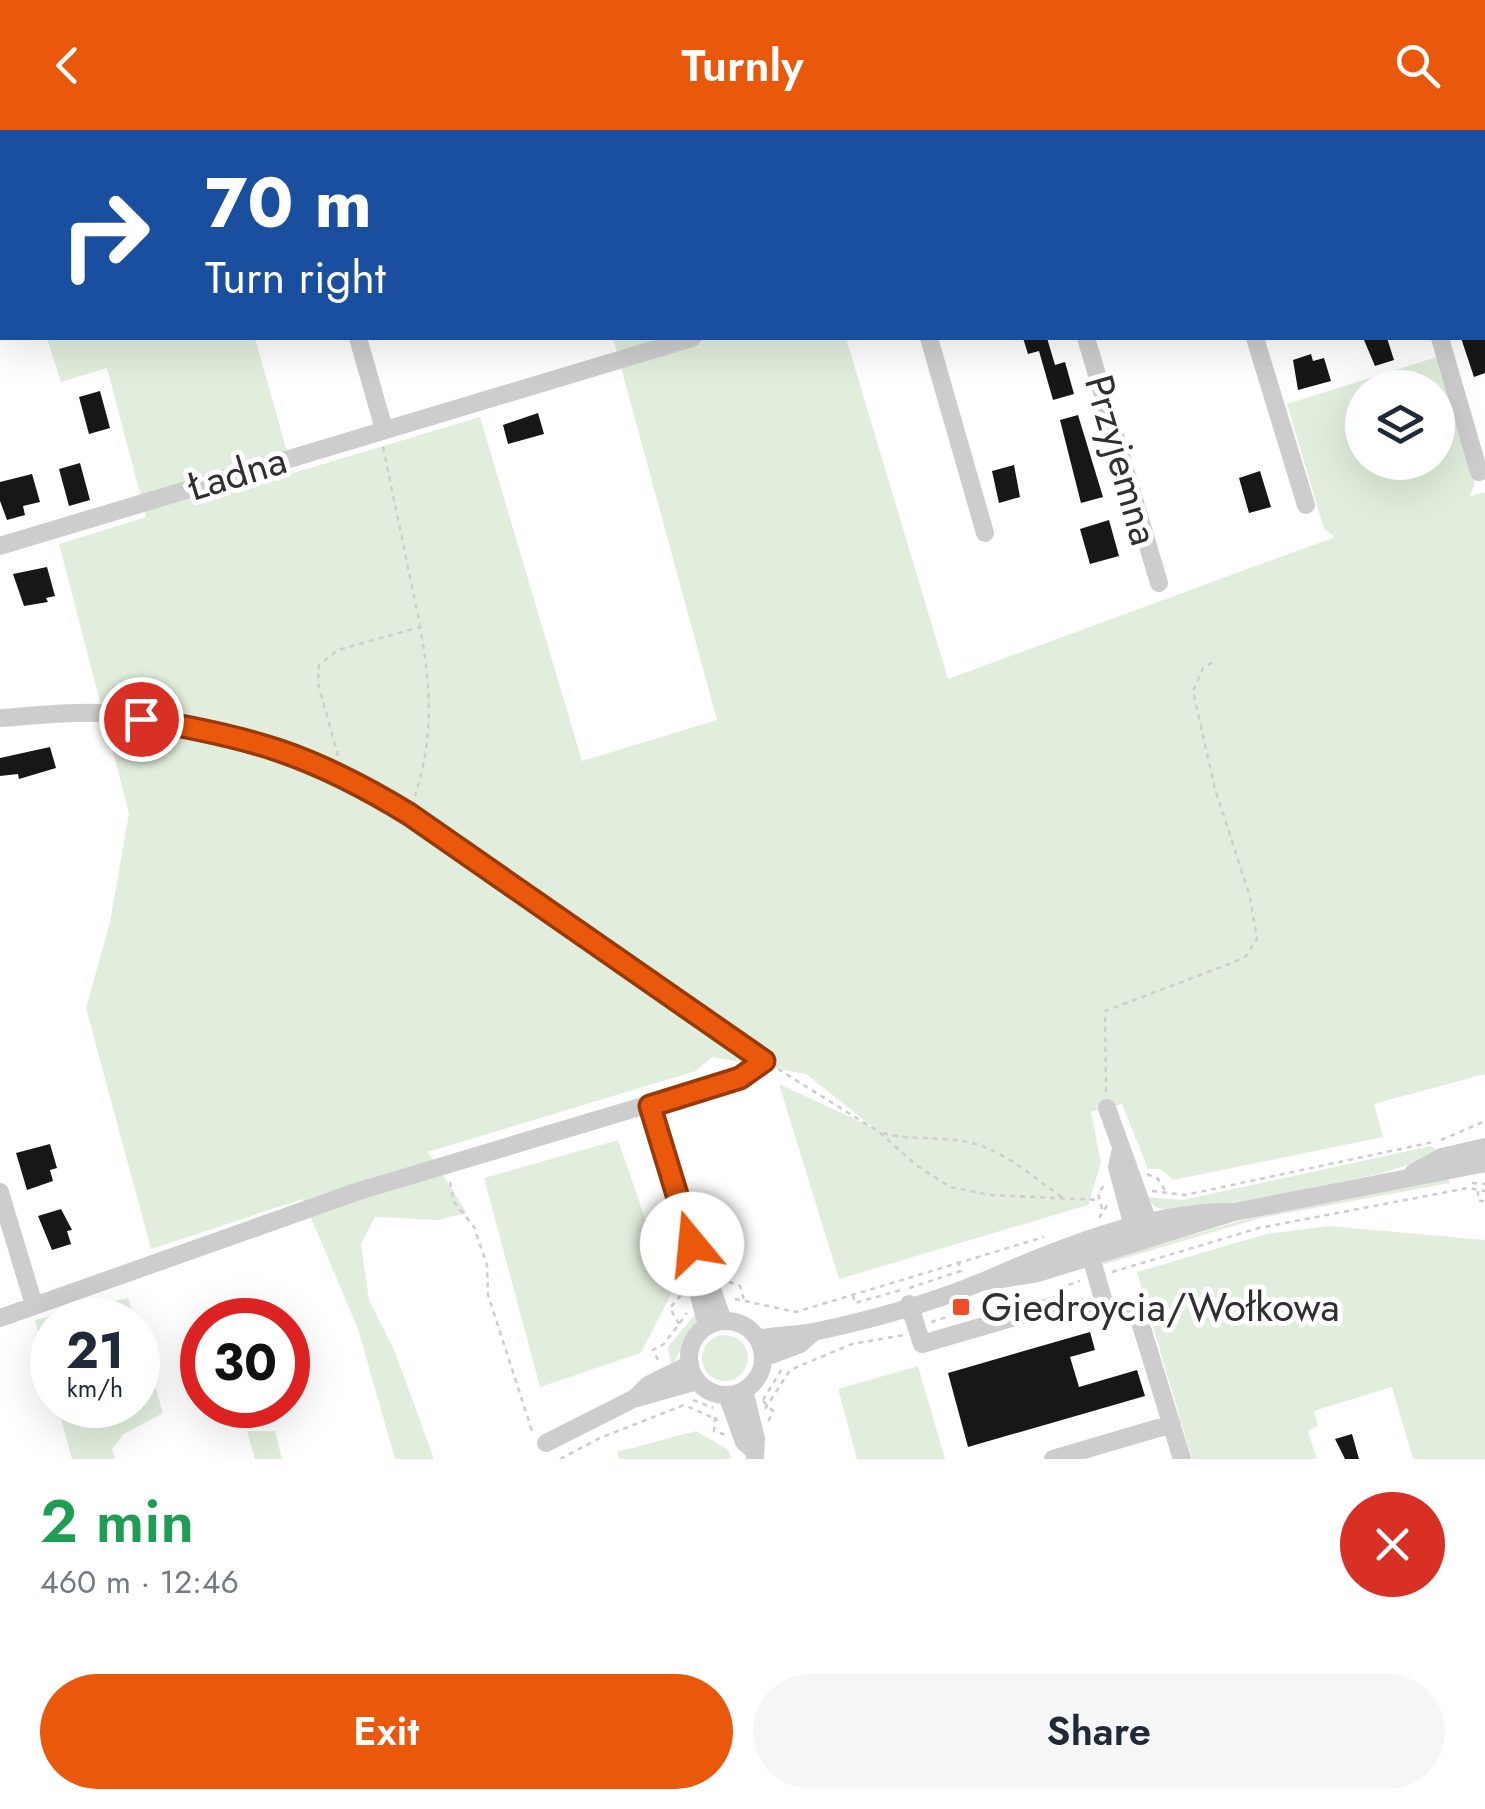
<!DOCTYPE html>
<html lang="en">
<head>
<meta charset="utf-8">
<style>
  :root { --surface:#fff; --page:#f6f6f7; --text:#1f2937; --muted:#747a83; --accent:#ea580c }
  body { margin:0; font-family:Jost,sans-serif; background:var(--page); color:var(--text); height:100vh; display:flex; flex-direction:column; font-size:38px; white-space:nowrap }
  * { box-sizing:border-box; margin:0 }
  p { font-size:32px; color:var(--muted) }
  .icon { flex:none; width:55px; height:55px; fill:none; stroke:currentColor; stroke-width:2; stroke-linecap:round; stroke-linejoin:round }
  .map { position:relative; height:1329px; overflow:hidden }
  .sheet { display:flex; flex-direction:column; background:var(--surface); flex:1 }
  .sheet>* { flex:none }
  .hud { position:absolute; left:0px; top:0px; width:1485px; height:210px; box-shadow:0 10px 40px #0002; background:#1a4fa0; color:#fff; overflow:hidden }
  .buttons { position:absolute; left:1345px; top:240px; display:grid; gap:20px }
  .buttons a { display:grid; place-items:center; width:110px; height:110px; border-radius:50%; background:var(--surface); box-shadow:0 10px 40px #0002; font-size:50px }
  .speed { position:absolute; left:30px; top:1168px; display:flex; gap:20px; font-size:50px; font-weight:700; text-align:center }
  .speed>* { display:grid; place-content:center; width:130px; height:130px; border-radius:50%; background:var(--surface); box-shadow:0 10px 40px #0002; line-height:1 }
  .speed small { font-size:25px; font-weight:400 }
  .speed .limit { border:15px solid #d22; background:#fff; color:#111 }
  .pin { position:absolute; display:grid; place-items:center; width:85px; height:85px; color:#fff; margin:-42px; border:5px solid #fff; border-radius:50%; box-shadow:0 2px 10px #0007 }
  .me { position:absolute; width:110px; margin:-55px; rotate:343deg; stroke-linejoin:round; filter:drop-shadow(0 0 8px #0008) }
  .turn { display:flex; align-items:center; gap:35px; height:210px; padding:0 40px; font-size:45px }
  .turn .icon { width:130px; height:130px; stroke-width:2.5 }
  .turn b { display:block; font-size:70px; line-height:85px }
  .round { display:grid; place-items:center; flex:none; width:105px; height:105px; border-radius:52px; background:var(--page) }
  .overview { display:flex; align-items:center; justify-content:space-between; height:170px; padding:0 40px }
  h1 { font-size:60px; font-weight:600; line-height:75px; color:#1e9e55 }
  .button { display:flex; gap:20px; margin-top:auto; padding:20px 40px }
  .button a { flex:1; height:115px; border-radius:60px; background:var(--accent); color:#fff; font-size:40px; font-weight:600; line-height:115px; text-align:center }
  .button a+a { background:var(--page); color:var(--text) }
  header { display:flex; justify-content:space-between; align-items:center; height:130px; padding:0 40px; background:var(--accent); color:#fff; font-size:45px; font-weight:600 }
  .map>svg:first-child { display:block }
</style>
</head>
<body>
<header><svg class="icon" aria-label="back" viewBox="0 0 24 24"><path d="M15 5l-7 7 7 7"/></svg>Turnly<svg class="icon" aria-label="search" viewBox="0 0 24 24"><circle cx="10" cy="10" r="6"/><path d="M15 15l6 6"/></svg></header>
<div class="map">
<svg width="1485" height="1329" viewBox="0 0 1485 1329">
  <rect width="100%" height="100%" fill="#fff"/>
  <!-- green -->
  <path fill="#e1eedd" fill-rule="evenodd" d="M0,0h197l1,2h-196v65z
    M47,208h208l38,135 187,-56 102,344 135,-41 -104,-382h233l102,341 387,-142 -11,-8 -37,-125 150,-47 38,126 -5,13 15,-4v582l-111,30 9,33 -210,43 -12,-11h-13l-26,-65 -31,8 10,51 -13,42 -249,74 -60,-195 95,44 -68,-54 -94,-17 -16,14 -268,81 39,61 -29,7 -63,-3 -14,27 8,56 26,52 39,107h-39l-37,-130 -55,-130 -152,50 -65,-241 24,-86 19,-109 -70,-269 87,-27 -39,-149 -46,14zM1362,258h76v74h-76z
    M618,1010l53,154 -30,59 -101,34 -56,-209z
    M1431,1016l11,7 -59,20 -127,26 -84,13 -17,-5 -8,-10 36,3z
    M1448,1047l2,6 -190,35 -158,47 2,-4 159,-47z
    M1329,1096l156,14v219h-72l-21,-72 -78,24 4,15 -10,5 9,28h-125l-55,-187 129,-38z
    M128,1168l7,22h-83v66l-17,-66z
    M698,1181l-1,14 -26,41 -3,-19z
    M138,1198l25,85 -39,21 -12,15 3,10h-43l-15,-54h81z
    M702 1228a23 23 0 1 1 46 0a23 23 0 1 1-46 0Z
    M918,1236l27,93h-88l-19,-70z
    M247,1301h28l7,28h-27z
    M696,1301l31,18 5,10h-113l-2,-7z"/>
  <!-- building -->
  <path fill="#171717" d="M1023,208h24l8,27 10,-3 9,32 -21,6 -14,-49 -11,3z
    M1387,208l7,22 -19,6 -11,-26z
    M1461,208h24v35l-11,4z
    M1311,224l2,7 11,-3 7,23 -33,9 -5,-30z
    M100,261l10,37 -21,6 -10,-37z
    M538,283l6,21 -36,10 -5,-19z
    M1078,285l25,82 -22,6 -21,-83z
    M80,333l10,37 -21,6 -10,-37z
    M1014,335l6,32 -21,6 -7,-32z
    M1260,341l11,36 -22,6 -10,-35z
    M32,344l8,28 -17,4 2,9 -18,5 -7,-19v-19z
    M1109,390l10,36 -29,8 -10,-35z
    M47,437l8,29 -9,2 2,4 -24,4 -11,-32z
    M50,617l6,21 -37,11 -1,-5 -18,2v-18z
    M50,1014l7,24 -7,2 3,11 -26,9 -11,-37z
    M61,1079l11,21 -5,1 4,13 -19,6 -14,-34z
    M1090,1202l5,18 -25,7 9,30 58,-17 8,26 -177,51 -20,-74z
    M1352,1304l7,25h-14l-10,-20z"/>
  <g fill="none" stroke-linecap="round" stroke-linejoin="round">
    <!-- path -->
    <path stroke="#cdcdcd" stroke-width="2.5" stroke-dasharray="5 5" stroke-linecap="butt" d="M802,0l1,2
      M383,317l37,178
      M338,626l-20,-73 1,-18 19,-15 82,-23c11,60 14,110 -5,169
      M778,939l101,63 37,33 34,22 41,8 108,5
      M1106,962l-1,-81 127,-48 14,-7 11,-17 -7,-42 -35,-108 -22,-98 10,-23 13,-8
      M883,1003c30,8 57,3 85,9 36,8 65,35 95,56
      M1441,1010l44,-19
      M1147,1044l11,5 8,13
      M450,1052l4,20 20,25 13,38 1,30 44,136
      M1472,1053l13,1
      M1152,1061l33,4 248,-53
      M1478,1061v9l7,2
      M1102,1079l-4,-15 6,-9
      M1099,1088l9,-14
      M1112,1142l147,-44 209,-40 17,3
      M729,1152l11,4 4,14
      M909,1158l52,-17 -2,-7
      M1059,1158l21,-7
      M853,1165l2,8 46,-13
      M735,1169l61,13 248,-75
      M931,1192l87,-28
      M679,1194l-9,-16 11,-13
      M658,1230l-5,-10 11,-6 23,-31
      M693,1270l20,8
      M763,1270l19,-31
      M763,1271l10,10 -5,11
      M765,1279l25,-39 62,-26 52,-9
      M715,1287l-1,14 12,4
      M560,1329l40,-21 84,-33 34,15"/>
    <!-- minor -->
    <path stroke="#cdcdcd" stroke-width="18" d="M298,0l1,2
      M1026,0l1,2
      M1193,0l1,2
      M1368,2l8,-2
      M358,208l26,91
      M929,208l56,195
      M1086,208l73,245
      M1255,208l51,167
      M1440,208l39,134
      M0,416l692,-208
      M0,588c33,-2 68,-7 100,-5 114,9 208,41 305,99l360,249 -25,16 -381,114 -359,127
      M649,976l51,162 7,7 16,46
      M1107,978l45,125
      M1120,1023l-3,14 19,71
      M1413,1043l29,-16 43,-10
      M0,1062l34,113
      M1088,1117l18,62
      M700,1138l-5,11 12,47
      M989,1151l49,-8 190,-59
      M909,1174l13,40 134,-39 81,7 45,147
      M689 1228a37 37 0 1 1 74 0a37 37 0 1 1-74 0Z
      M758,1209c20,-4 41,-4 60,-8 52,-11 112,-28 161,-48 80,-34 166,-72 255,-71l251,-49
      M763,1228l37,-14 14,-12
      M744,1260l12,49 -1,19
      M727,1265l17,47 8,7
      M634,1269l14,-14 42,-21
      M546,1313l87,-44 64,-18
      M1053,1329l119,-35"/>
  </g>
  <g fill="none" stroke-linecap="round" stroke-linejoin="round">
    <!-- route casing -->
    <g stroke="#983908" stroke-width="25">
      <path id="route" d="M141,589c111,18 172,36 268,95l355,247 -24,17 -90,28 42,138"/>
    </g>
    <!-- route -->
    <use href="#route" stroke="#ea580c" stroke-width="18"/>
  </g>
  <!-- markers -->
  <rect fill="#f14d27" stroke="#fff" stroke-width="4" x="951" y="1167" width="20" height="20" rx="5"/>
  <g text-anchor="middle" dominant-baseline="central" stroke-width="10" stroke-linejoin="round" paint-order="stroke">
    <!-- street labels -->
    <g font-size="40" fill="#303030" stroke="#fff">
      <text transform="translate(1122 330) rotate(74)">Przyjemna</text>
      <text transform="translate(237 343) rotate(-17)">Ładna</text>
    </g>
    <!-- poi labels -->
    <g font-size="40" fill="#303030" stroke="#fff" text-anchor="start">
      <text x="981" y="1177">Giedroycia/Wołkowa</text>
    </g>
  </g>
</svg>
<div class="buttons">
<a><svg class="icon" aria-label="layers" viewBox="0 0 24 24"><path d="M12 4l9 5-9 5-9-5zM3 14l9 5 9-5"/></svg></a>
</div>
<div class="speed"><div>21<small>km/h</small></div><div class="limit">30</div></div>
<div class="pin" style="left:141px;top:589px;background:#d93025"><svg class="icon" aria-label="arrive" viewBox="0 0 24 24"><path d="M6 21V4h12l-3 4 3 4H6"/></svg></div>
<svg class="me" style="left:692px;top:1114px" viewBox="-20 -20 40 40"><circle r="19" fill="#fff"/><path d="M0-13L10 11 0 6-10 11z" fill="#ea580c"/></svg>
<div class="hud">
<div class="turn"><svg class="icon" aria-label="right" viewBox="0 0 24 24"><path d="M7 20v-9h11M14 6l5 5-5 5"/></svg><div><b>70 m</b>Turn right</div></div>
</div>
</div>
<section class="sheet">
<div class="overview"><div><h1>2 min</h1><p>460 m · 12:46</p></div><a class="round" style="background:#d93025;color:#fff"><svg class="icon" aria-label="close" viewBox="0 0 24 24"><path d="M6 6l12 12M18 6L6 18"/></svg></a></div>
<div class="button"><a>Exit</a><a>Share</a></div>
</section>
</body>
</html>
